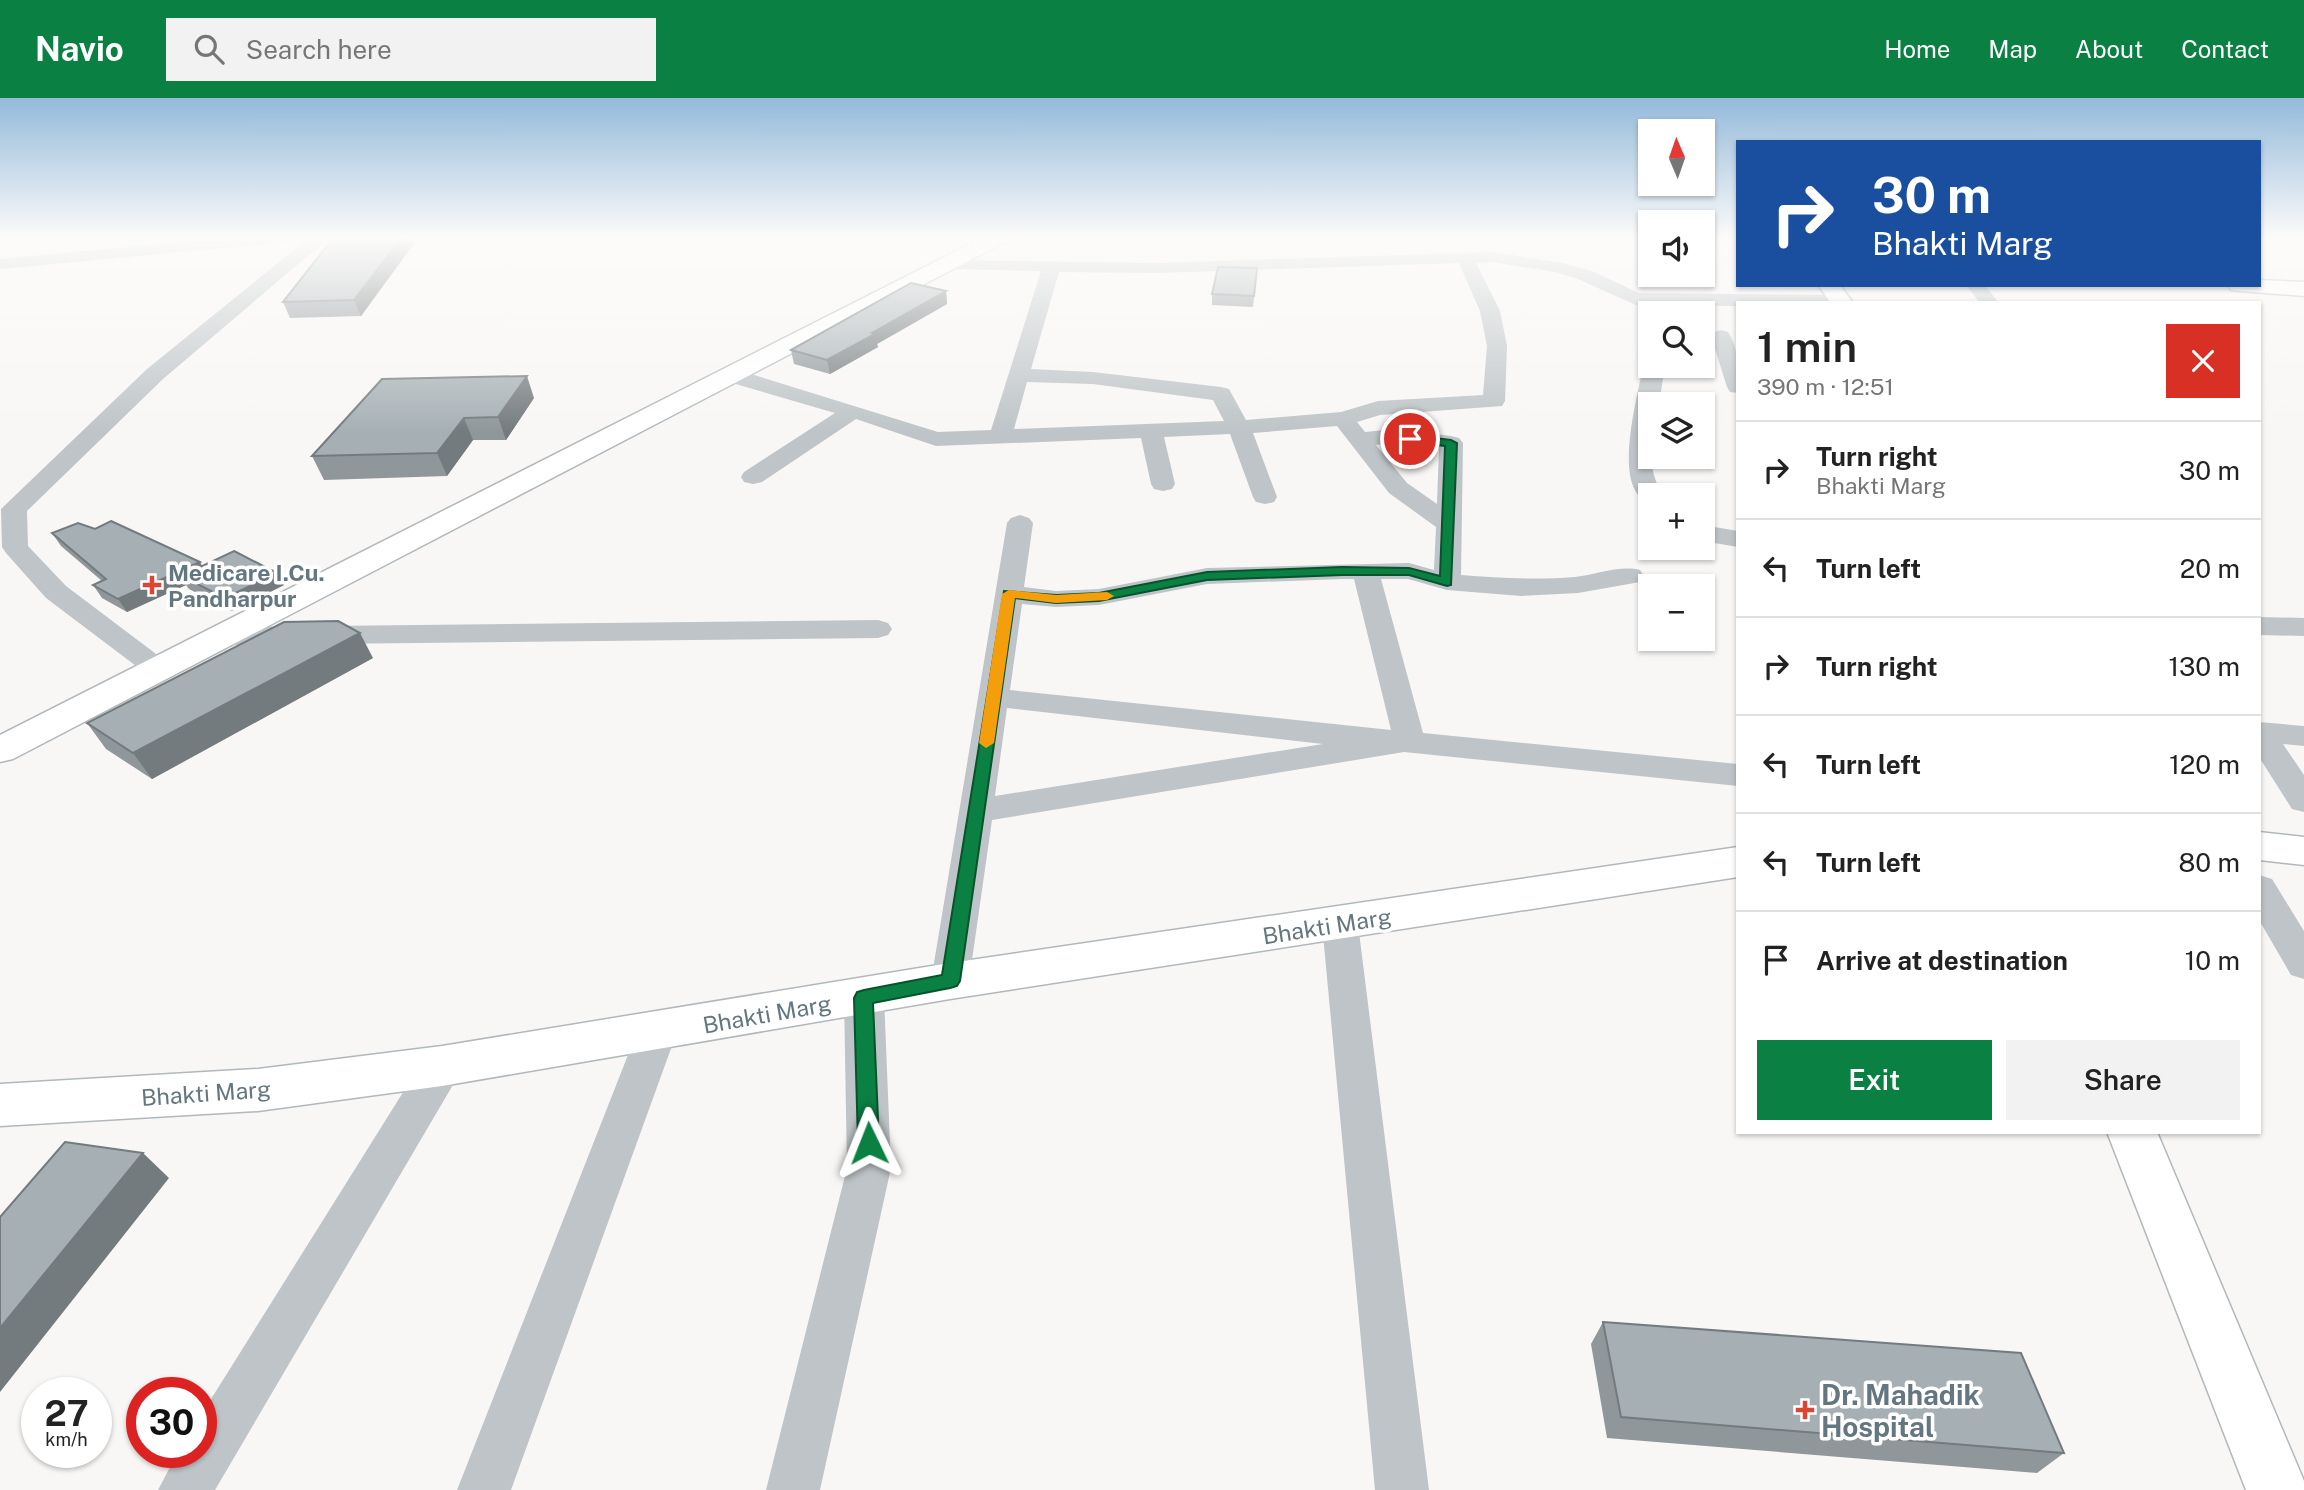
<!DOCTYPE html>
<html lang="en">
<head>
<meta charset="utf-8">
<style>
  :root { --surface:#fff; --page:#f2f2f2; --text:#222; --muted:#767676; --line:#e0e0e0; --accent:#0b8043 }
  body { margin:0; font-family:"Public Sans",sans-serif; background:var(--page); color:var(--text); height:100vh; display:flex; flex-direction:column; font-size:26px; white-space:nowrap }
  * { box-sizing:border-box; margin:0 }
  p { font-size:23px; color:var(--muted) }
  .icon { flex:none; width:38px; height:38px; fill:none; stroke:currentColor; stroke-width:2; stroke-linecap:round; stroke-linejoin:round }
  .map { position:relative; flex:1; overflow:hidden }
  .drawer { position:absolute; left:1736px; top:203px; width:525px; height:833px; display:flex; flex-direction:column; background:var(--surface); border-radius:0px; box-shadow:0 2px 5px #0004 }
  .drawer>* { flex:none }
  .top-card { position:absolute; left:1736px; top:42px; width:525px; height:147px; border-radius:0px; box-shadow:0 2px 5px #0004; background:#1a4fa0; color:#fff; overflow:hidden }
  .needle { width:46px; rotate:358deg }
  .fabs { position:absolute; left:1638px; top:21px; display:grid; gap:14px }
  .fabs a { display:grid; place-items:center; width:77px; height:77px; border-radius:0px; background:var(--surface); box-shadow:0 2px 5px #0004; font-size:35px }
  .speed { position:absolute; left:21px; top:1279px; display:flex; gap:14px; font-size:35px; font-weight:700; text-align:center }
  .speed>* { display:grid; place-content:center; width:91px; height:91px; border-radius:50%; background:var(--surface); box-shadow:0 2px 5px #0004; line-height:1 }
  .speed small { font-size:18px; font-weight:400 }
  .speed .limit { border:10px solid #d22; background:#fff; color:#111 }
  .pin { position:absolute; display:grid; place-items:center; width:60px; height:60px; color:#fff; margin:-30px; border:4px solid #fff; border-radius:50%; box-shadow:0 2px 7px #0007 }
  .me { position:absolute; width:77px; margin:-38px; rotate:358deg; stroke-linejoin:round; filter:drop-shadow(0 0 5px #0008) }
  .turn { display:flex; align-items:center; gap:24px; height:147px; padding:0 21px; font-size:32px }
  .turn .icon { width:91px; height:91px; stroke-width:2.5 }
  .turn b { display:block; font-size:49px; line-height:60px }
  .round { display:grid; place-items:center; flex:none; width:74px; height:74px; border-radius:0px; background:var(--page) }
  .summary { display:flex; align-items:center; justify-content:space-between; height:119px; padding:0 21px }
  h1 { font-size:42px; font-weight:600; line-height:52px }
  .action { display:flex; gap:14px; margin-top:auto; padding:14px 21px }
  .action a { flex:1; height:80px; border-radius:0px; background:var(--accent); color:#fff; font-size:28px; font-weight:600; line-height:80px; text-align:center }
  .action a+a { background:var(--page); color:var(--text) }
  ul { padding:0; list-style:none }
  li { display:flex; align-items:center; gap:21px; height:98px; padding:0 21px; border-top:2px solid var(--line) }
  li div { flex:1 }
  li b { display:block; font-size:26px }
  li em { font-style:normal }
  header { display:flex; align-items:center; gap:42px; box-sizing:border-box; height:98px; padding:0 35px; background:var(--accent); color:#fff }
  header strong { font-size:33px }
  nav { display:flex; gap:38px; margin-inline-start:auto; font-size:24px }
  .search { width:490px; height:63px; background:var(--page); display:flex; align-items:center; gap:18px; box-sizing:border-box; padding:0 24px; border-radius:0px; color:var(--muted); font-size:26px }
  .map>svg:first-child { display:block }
</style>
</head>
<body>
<header>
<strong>Navio</strong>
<div class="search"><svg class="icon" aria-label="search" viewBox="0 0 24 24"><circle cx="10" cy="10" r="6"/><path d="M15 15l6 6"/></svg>Search here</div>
<nav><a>Home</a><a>Map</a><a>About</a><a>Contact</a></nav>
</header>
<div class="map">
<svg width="2304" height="1392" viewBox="0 0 2304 1392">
  <rect width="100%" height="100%" fill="#f8f7f5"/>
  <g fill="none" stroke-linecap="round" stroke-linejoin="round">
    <!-- secondary casing -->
    <g stroke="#b1b8bb" stroke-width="3">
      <path id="secondary" d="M984,139h26l-3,4 -994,518 -13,3v-27z
        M2259,734l45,5v28l-45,-5z
        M1738,749v30l-788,122 -508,87 -184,25 -258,15v-42l258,-15 184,-23 508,-83z"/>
    </g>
    <!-- highway casing -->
    <g stroke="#b2b7ba" stroke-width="3">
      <path id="highway" d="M2259,182l45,2v14l-65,-5 -8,-1 -3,-5h31z
        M1818,187h22l13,18h-22z
        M2107,1034h50l147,349v9h-58z"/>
    </g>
    <!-- street -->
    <path fill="#bec4c7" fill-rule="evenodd" d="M229,139h67l-9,5 -287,27v-10z
      M310,139h20l-167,142 -136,132 1,35 38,40 102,77 5,6 -5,6 -10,3 -10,-3 -102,-77 -40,-45 -4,-6 -1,-38 146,-140z
      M1492,154l71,11 29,8 47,22 202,2 10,6 -113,2v3l-102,-1 -58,-26 -23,-7 -63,-10 -16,1 24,48 7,35 -2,55 -3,5 -122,9 -23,7 8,10 29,-3 57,7 8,2 4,5 -2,132c38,3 75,5 114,2 21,-2 44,-12 65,-7l4,6 -4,6 -62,11 -57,3 -74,-6 -39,-11h-27l42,154 315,31v22l-334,-34 -412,68 -23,161 -5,11 -14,4 -14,-4 -5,-11 76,-458 4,-5 9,-3 9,3 4,5 -9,64 32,4 43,-2 108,-21 202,-5 25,7 2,-43 -47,-34 -52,-67 -84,7 24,64 -3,5 -9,2 -9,-2 -3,-5 -23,-63 -66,3 11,47 -3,5 -9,2 -9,-2 -3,-5 -10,-46 -205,8 -80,-27 -94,63 -9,2 -9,-2 -3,-5 3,-5 91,-59 -113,-33 -3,-5 3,-5h16l200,62 53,-2 50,-159 -93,-2 -6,-1 -3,-4 3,-4 214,3zM1459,165l21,48 7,35 -4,49 -105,6 -37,11 -95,8 -17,-31 -8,-2 -128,-15 -62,-3 28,-97 97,1zM1027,284l66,2 120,16 11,21 -210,8zM1394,345l45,5 -2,56 -30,-21 -31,-38zM1342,481h12l37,151 -381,-40 12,-86 34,3 43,-2 108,-21zM1007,610l316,36 -328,52z
      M1966,187h19l14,18h-19z
      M1721,232l7,2c12,18 10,40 10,61l-8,-1 -3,-5 -16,-51 3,-4z
      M1650,263v5h15l-6,38h-9c0,32 -4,65 13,91h-13v7c-40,-10 -12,-106 -7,-136z
      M1703,427l35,6v16l-35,-6z
      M2259,519l45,1v18l-45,-1z
      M878,522l10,3 4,6 -4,6 -10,3 -656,7 -10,-3 -4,-6 4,-6 10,-3z
      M2259,624l45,4v20l-21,-2 21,31v37l-12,-3 -33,-52z
      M2259,777l13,4 32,52v48l-13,-4 -32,-55z
      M1340,812l13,4 5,10 71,566h-54l-53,-566 5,-10z
      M864,883l14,5 6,11 7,171 -71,322h-54l81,-322 -3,-171 6,-11z
      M657,918l14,4 6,12 -166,458h-54l180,-458 6,-12z
      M442,951l15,5 6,12 -6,12 -242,412h-57l20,-38h23v-37l226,-361z"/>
    <!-- secondary -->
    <use href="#secondary" fill="#fff" fill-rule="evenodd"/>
    <!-- highway -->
    <use href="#highway" fill="#fff" fill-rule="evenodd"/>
  </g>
  <!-- wall -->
  <path fill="#8f979b" d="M415,144l-54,74 -71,2 -7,-16z
    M1257,170l-4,39 -41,-2v-11z
    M946,193l1,13 -70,40 1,3 -48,27 -36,-10 -3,-14z
    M534,300l-28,42h-33l-26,36 -123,4 -12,-24z
    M52,435l150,33 75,7 7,12 -52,26 -43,-22 -3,-4 -59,27 -25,-14 -9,-13 9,-4 -41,-35z
    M373,560l-221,121 -46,-30 -19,-26z
    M1603,1224l461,131 -27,20 -430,-35 -16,-94z"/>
  <!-- shaded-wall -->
  <path fill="#747b7e" d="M402,139h11l2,5 -54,74 -7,-16z
    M946,193l1,13 -70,40 1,3 -48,27 -3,-14 45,-27z
    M527,278l7,22 -28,42 -8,-23z
    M464,320l9,22 -26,36 -10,-23z
    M200,464l7,13 -26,1 5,9 -59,27 -9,-13z
    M277,475l7,12 -52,26 -7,-13z
    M360,535l13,25 -221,121 -19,-26z
    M143,1055l26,25 -169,214v-64z"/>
  <!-- building -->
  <path fill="#a6b0b4" stroke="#747b7e" stroke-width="2" d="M334,139h68l-48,63 -71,2z
    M1218,169l39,1 -3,28 -42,-2z
    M911,185l35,8 -74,42 3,1 -48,26 -36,-10z
    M527,278l-29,41 -34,1 -27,35 -125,3 70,-77z
    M111,423l89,41 -82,37 -25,-14 13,-6 -54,-46 26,-10 17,6z
    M234,453l43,22 -52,25 -44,-22z
    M338,523l22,12 -227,120 -46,-30 197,-101z
    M65,1044l78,11 -143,175v-111z
    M1603,1224l418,31 43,100 -443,-36z"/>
  <!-- sky -->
  <linearGradient id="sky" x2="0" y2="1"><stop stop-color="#94bada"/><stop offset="0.42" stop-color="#fcfbfa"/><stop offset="1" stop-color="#fcfbfa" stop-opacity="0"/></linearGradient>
  <rect width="2304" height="334" fill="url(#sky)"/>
  <!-- route -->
  <path fill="#0b8043" stroke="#07532c" stroke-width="2" d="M1410,337l41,5 6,3 -6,142 -4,1 -38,-11h-67l-135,5 -108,21 -43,2 -41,-5 -55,383 -3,5 -7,2 -77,15 6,140 -3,7 -7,3 -8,-3 -3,-7 -4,-145 3,-6 7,-2 78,-15 62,-384 52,4 43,-2 108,-21 135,-5 67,1 31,8 5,-130 -39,-5v-5z"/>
  <!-- slow -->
  <path fill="#f59e0b" d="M1009,492l47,5 51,-3 7,4 -7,4 -51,3 -41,-5 -21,145 -8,5 -7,-5 23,-149z"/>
  <!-- markers -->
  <g fill="#dc4531" stroke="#fff" stroke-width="2.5">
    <path d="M148.5 476.5h7v7h7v7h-7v7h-7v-7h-7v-7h7z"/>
    <path d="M1801.5 1301.5h7v7h7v7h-7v7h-7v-7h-7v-7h7z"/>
  </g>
  <g text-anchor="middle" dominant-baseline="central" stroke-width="7" stroke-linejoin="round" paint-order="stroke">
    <!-- poi labels -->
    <g font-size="23" font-weight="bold" fill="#64767f" stroke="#fff" text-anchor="start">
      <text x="168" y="474">Medicare I.Cu.<tspan x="168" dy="26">Pandharpur</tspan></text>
    </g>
    <!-- street labels -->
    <g font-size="23" fill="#64767f" stroke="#fff">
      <text transform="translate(1327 828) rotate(-9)">Bhakti Marg</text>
      <text transform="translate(767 916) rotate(-10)">Bhakti Marg</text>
      <text transform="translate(206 995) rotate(-4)">Bhakti Marg</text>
    </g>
    <!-- near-poi labels -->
    <g font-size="28" font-weight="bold" fill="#64767f" stroke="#fff" text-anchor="start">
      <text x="1821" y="1296">Dr. Mahadik<tspan x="1821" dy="32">Hospital</tspan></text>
    </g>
  </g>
</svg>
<div class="fabs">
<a><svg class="needle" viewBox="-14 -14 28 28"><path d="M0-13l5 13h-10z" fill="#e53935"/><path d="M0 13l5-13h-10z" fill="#767676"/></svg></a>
<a><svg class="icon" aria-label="sound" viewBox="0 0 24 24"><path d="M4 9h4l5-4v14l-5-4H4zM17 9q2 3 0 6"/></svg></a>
<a><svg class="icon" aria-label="search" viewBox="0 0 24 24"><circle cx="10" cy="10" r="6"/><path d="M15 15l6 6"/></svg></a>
<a><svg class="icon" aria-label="layers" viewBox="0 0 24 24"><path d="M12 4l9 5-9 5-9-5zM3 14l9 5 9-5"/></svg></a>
<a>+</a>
<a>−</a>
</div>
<div class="speed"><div>27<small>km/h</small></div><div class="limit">30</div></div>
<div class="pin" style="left:1410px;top:341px;background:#d93025"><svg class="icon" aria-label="arrive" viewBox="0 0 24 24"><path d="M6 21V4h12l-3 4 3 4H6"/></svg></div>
<svg class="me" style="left:869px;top:1045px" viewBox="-20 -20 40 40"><path d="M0-17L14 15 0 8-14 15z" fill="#0b8043" stroke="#fff" stroke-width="4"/></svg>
<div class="top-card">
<div class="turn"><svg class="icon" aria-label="right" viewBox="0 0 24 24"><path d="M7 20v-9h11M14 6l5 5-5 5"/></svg><div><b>30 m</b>Bhakti Marg</div></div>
</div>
<section class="drawer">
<div class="summary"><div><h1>1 min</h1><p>390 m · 12:51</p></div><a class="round" style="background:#d93025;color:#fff"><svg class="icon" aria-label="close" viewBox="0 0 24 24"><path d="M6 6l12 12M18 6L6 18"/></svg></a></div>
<ul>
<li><svg class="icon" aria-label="right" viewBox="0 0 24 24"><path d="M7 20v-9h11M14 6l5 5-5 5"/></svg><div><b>Turn right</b><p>Bhakti Marg</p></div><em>30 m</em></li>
<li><svg class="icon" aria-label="left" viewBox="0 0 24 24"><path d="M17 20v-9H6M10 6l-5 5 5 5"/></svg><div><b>Turn left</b></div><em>20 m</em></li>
<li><svg class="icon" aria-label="right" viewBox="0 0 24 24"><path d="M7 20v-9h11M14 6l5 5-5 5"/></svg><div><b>Turn right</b></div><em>130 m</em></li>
<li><svg class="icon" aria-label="left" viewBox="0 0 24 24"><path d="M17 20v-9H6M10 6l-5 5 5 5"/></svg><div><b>Turn left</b></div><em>120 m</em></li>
<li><svg class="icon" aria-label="left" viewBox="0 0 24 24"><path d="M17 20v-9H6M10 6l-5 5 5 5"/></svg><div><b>Turn left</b></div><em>80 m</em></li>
<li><svg class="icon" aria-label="arrive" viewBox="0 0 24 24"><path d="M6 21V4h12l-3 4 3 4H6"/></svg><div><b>Arrive at destination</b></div><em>10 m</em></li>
</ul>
<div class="action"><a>Exit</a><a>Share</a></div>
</section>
</div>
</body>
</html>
